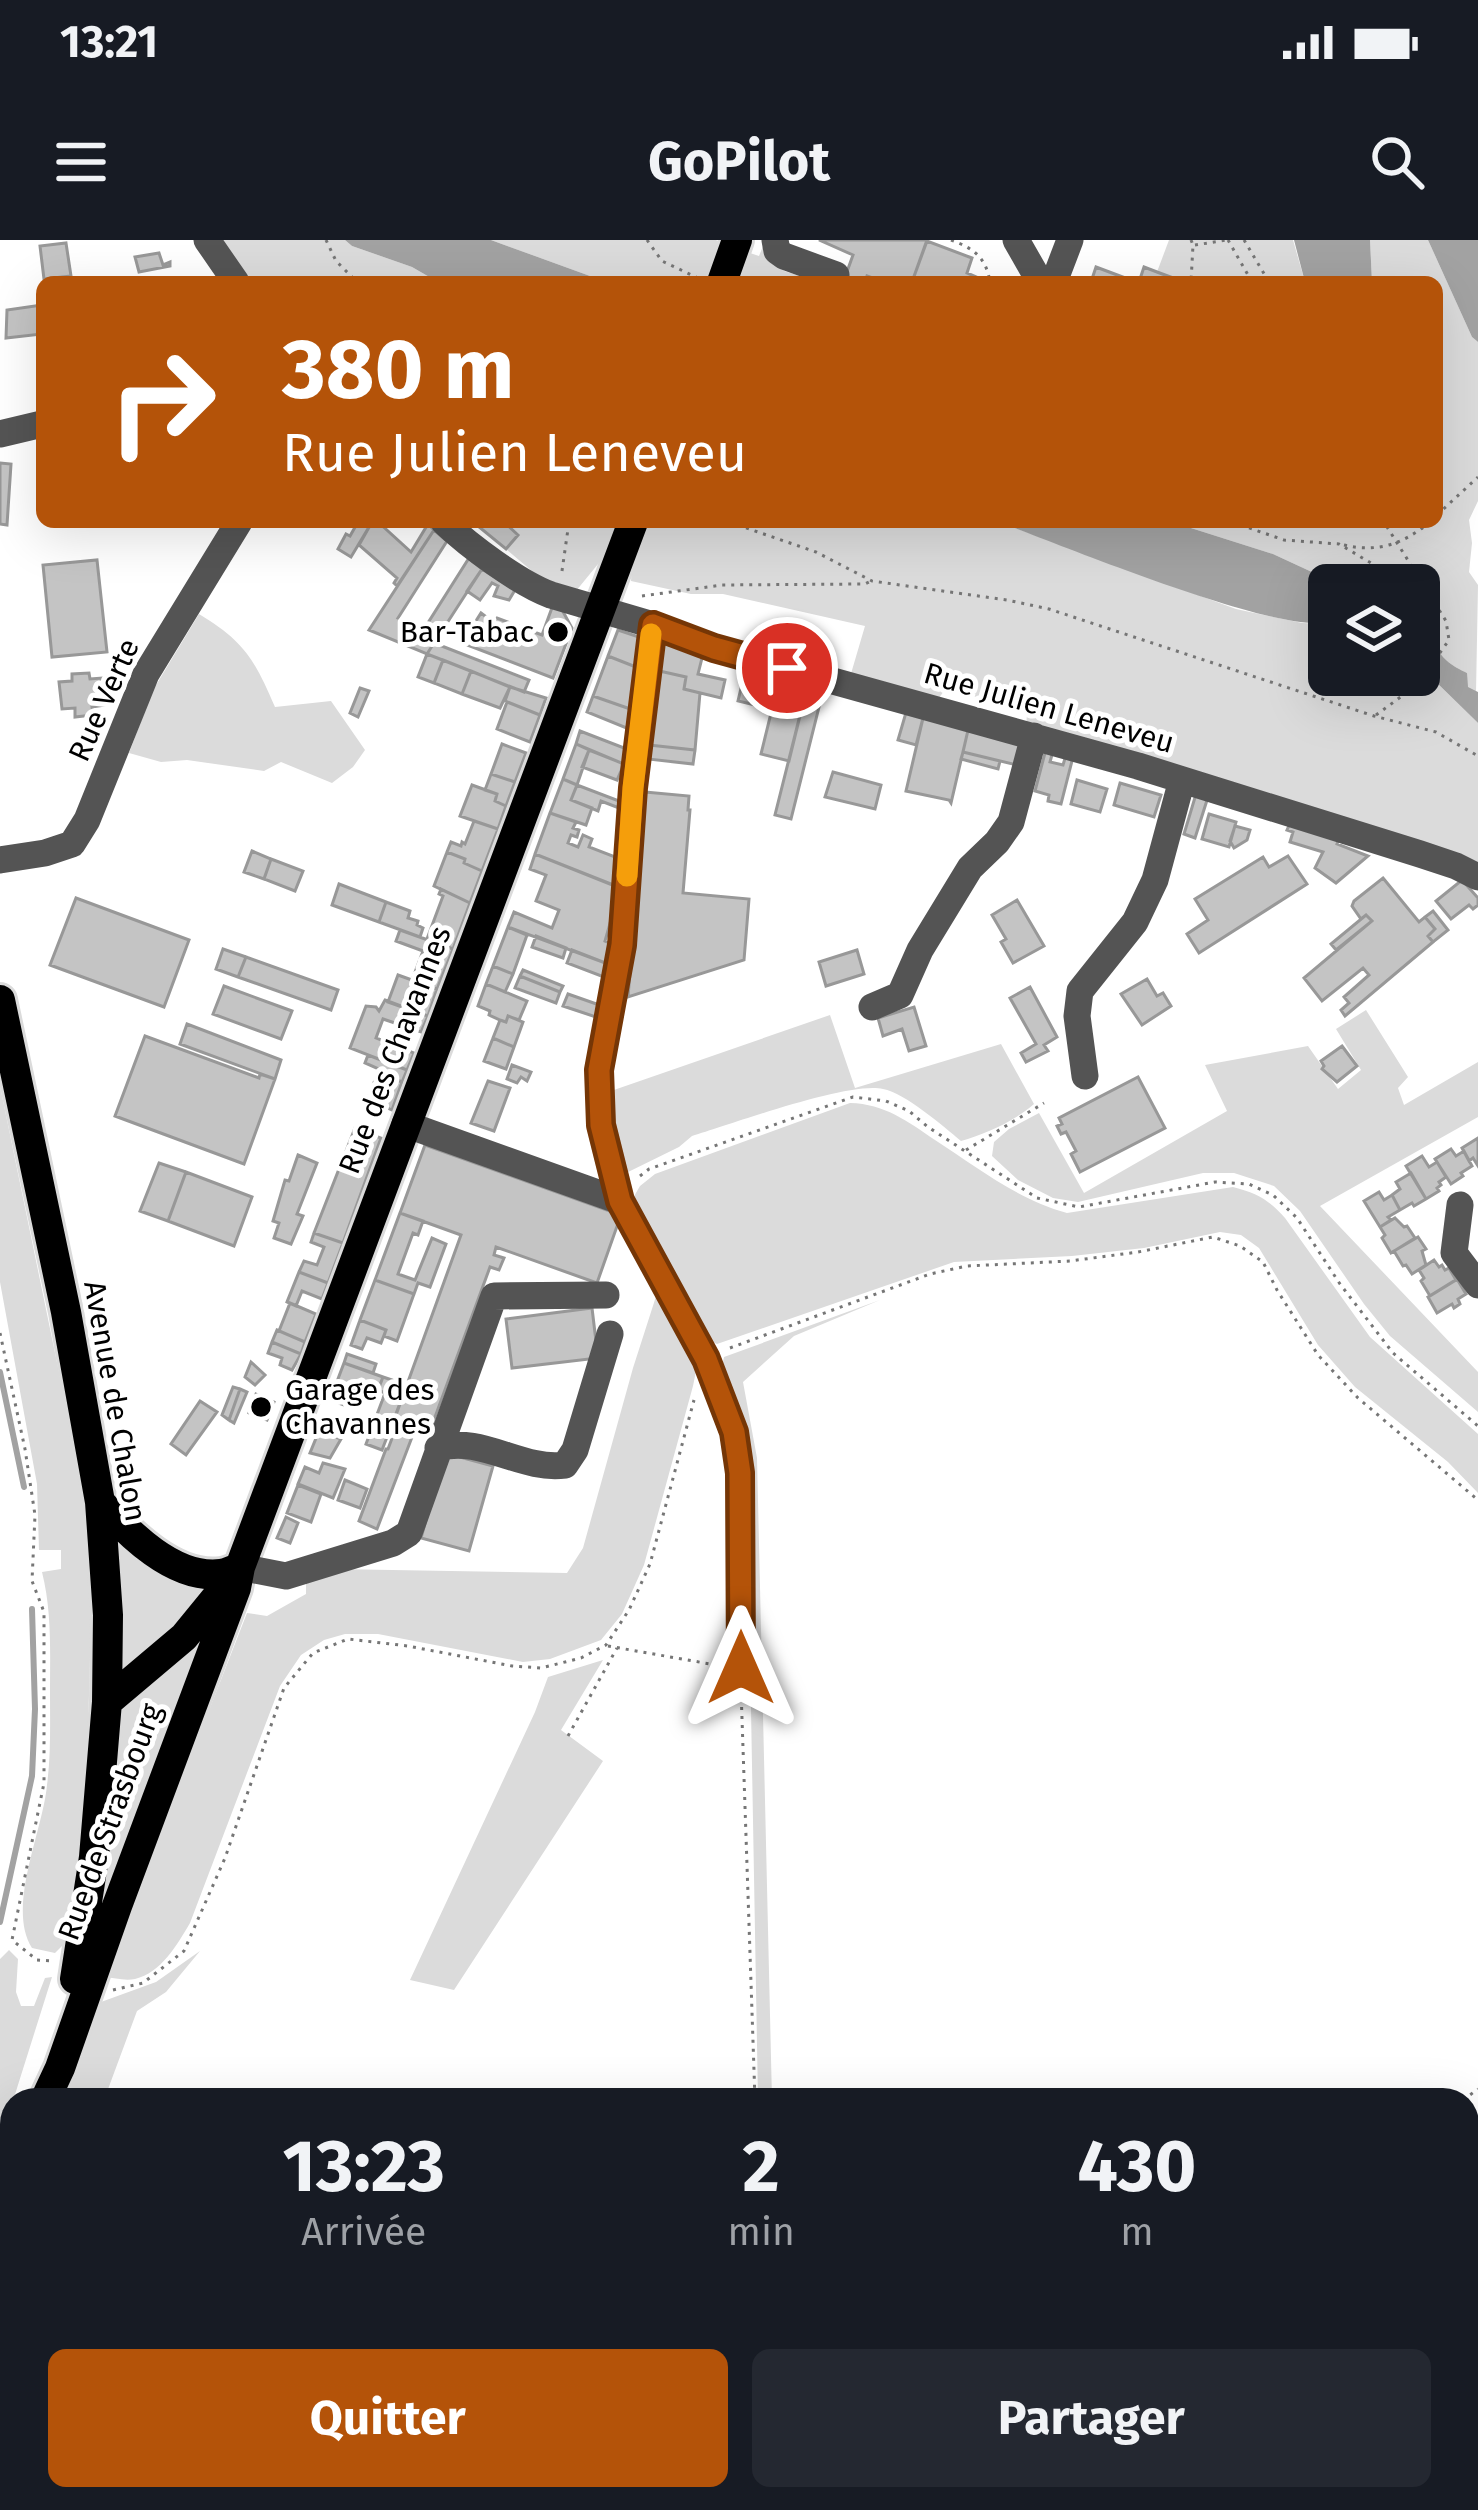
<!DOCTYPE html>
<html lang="fr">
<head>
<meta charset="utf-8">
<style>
  :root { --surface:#171b24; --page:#242831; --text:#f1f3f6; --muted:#9ea1a6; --accent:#b45309 }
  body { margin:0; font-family:"Fira Sans",sans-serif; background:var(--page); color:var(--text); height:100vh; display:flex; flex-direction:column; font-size:45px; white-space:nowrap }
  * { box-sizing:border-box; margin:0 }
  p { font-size:39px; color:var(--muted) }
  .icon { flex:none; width:66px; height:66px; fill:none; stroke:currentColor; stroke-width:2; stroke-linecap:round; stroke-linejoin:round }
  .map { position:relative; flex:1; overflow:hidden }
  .side { position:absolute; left:0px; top:1848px; width:1479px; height:423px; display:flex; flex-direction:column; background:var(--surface); border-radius:36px 36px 0 0; box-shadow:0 12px 48px #0002 }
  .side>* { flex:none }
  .top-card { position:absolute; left:36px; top:36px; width:1407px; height:252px; border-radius:18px; box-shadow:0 12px 48px #0002; background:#b45309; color:#fff; overflow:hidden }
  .controls { position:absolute; left:1308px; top:324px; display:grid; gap:24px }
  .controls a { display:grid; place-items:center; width:132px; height:132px; border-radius:18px; background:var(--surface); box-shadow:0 12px 48px #0002; font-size:60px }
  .pin { position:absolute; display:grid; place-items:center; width:102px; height:102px; color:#fff; margin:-51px; border:6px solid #fff; border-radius:50%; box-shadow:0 3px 12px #0007 }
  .me { position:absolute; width:132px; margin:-66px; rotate:0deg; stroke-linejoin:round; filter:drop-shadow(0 0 9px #0008) }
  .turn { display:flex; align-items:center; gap:42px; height:252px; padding:0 48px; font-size:54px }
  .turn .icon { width:156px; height:156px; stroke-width:2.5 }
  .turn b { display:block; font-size:84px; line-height:102px }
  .eta { display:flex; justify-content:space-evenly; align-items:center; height:204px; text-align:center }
  .eta b { font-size:72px; font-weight:700; line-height:84px }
  .primary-button { display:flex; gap:24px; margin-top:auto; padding:24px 48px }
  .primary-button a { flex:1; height:138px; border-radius:18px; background:var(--accent); color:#fff; font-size:48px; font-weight:700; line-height:138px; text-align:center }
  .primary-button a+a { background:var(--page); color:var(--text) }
  .status { display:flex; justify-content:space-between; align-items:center; height:84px; padding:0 60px; background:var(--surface); direction:ltr }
  .status svg { height:33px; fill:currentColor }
  header { display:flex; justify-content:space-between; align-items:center; height:156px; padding:0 48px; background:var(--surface); font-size:54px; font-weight:700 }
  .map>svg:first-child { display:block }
</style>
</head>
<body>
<div class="status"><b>13:21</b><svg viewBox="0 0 49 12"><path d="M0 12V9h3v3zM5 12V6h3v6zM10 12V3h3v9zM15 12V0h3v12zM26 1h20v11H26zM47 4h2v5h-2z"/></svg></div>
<header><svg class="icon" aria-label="menu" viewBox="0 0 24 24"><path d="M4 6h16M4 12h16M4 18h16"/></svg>GoPilot<svg class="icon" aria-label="search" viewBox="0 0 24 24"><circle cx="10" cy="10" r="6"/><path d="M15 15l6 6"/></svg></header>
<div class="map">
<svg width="1478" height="2270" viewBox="0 0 1478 2270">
  <rect width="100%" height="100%" fill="#fff"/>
  <!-- green -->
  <path fill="#dbdbdb" d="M221,0h124l7,6 60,21 26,15h-187z
    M491,0h225l2,1 -9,41h-37l-10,-3 -72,-3z
    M1169,0h124l12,42h-121l-27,-10z
    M1370,0h58l44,97 6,5v159l-9,19 3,23 -3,29 9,13 -2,108 -9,-6v-14c-12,-6 -26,-13 -30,-27l-18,-10v-51h-79l-67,-31 -101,-32h265v-240h-65z
    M763,6l21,25 16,5 6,6h-71l15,-29 9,3z
    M504,282h395l25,4 14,-4h61l237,87 66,14 19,1 8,-3v54h83l22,5 44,43v144l-452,-137 1,-18 -81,-24 -7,10 -89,-21 15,-51 -142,-32h-32l-60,-13 1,-18 -25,-10 -31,38 -37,-14 -33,-28 11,-14z
    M199,374c46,28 55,45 76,93l56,-6 34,49 -12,17 -21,16 -51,-21 -17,9 -77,-11 -26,2 -32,-9 24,-63z
    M1366,770l42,67 -10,11 6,17 74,-43v55l-158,89 158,166v40l-88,-76 -26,-32 -64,-93 -26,-25 -40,-13h-31l-125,29 -25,-4 -35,-18 -26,-24 2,-14 15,-13 30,-16 45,80 143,-82 -22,-46 103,-19 30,43 23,-19 -25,-41z
    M830,775l25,73 146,-44 33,60c-19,17 -49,30 -73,37 -18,-15 -56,-48 -78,-52 -34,-8 -151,35 -191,47l-13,11 -59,29 -9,-85z
    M0,846l87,422 4,111 -5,190 -23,136 -8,8 -23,-5c-26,-41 11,-117 15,-163 4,-30 3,-62 3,-93 0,-41 2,-80 -8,-120l19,-3v-19h-22l-2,-66 -37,-202z
    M850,863c35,1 57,18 85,37 42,27 83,60 132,73l166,-26c24,6 36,13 52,31l85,119 108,97v59l-30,-31 -93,-75 -37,-42 -59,-97 -18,-13 -21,-3 -76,16 -72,8 -118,6 -237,82 -11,-5 -73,-141 7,-12 15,-12z
    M660,1044l39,72 -6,30 -49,179 -22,49 -21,26 -51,19 -27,3 -145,-28h-33l-21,6 -23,15 -21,31 -90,237c-13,22 -29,50 -55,56 -10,2 -21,-1 -30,-2l142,-364 20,3 39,-22v-14l27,-11 234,4 16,-25 50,-180z
    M880,1060l-86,36 -51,46 14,76 15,642h-14l-10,-559 -26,-174 2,-10z
    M115,1296l90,52 -1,15 -75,66h-8z
    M209,1378l-97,288 -12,-1 13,-98 7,-109z
    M603,1420l-42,70 42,31 -149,229 -44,-10 125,-268 13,-35z
    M9,1710l9,9 -2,33 5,14h13l11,-28 7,-1 -52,165v-183z
    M200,1711l-34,41 -29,19 -33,89h-38l35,-98 55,-20z
    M1062,2259h240l5,11h-262z"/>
  <!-- water -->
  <path fill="#a2a2a2" d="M345,0h146l99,36 72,3 10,3h-234l-26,-15 -60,-21z
    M1294,0h76l2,42h-67z
    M1428,0h50v102l-6,-5z
    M999,282h173l101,32 67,31h-11v36c-43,17 -275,-79 -330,-99z
    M1419,396l18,10c4,14 18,21 30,27l1,14 10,5v31l-44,-43 -22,-5h7z"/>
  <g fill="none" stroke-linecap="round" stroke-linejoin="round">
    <!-- stream -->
    <path stroke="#a2a2a2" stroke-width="6" d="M0,1132l24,115
      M0,1682l32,-146 3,-67 -3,-100
      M1294,2259l4,11"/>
  </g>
  <!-- building -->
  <path fill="#c4c4c4" stroke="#989898" stroke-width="3" d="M819,0h108l-15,42h-28l-17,-6 -2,6 -21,-2 9,-25z
    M927,1l45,17 -5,15 14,6 -1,3h-68z
    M66,3l5,33 -27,3 -4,-33z
    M159,13l4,12 7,-3v4l-31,6 -4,-15z
    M1096,27l40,15h-45z
    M1144,27l13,5 27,10h-45z
    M42,65v29l-36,4 1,-28z
    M0,223l11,1 -4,61 -7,-1z
    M358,282h14l-21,35 -13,-8 8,-15 4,2z
    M372,282h6l33,30 17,-28 6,6 -37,56 -3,-3 3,-5 -38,-33z
    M473,282h31l14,13 -12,14z
    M434,290l13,11 -49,77 26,11 45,-71 13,11 -55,85 -58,-24z
    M97,320l10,92 -55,5 -9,-92z
    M482,329l33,21 -6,10 -15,-4 4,-10 -6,-3 -12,17 -13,-9z
    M553,365l8,3 11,20 -19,50 -91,-35 19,-30 12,9 4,-4 45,17z
    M618,390l24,8 -1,31 -33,-13z
    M434,403l95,37 -5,12 -97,-38z
    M662,403l41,11 -5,20 27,6 -4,18 -37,-9 2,-12 -31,-7z
    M427,414l16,6 -9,23 -16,-6z
    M608,416l33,13 -5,42 -43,-15z
    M443,420l28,11 -9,23 -28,-11z
    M655,430l31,7 -2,12 16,4 -5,57 -46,-5z
    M471,431l39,16 -10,21 -38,-14z
    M89,433l1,6 12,-1 3,27 -13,2 1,8 -18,2v-9l-13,1 -3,-27 13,-1v-7z
    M793,439l15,4 -19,78 -28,-7 11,-45 -34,-8 4,-17 47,11z
    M808,443l16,4 -33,132 -16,-4z
    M510,447l36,11 -6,17 -35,-14z
    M360,448l9,3 -11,26 -8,-4z
    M593,456l43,15 -7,18 -42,-17z
    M507,462l33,13 -10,27 -33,-13z
    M907,469l17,5 -8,31 -18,-5z
    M924,474l45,12 -18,77 -2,-3 -43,-9z
    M969,486l58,18 -6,22 -58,-14z
    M580,491l52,20 -1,16 -55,-23z
    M502,504l24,9 -11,29 -24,-8z
    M576,504l13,6 -12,35 -14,-6z
    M649,505l46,5 -2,14 -45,-5z
    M1046,509l7,2 -3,11 13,3 3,-10 7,2 -12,47 -13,-3 1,-6 -14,-4z
    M589,510l35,14 -7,16 -35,-13z
    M963,512l37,9 -2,8 -37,-10z
    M833,532l48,13 -6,24 -50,-12z
    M491,534l24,8 -9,24 -11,-5 2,-7 -12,-4z
    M563,539l14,6 -6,15 21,8 -6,17 -36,-12z
    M1077,540l30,9 -7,23 -29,-8z
    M1120,543l41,12 -7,22 -40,-12z
    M472,545l25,9 -2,7 11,5 -8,23 -38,-13z
    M577,545l50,19v7l-26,-10 -3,10 -27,-11z
    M645,552l44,4 -1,14h2l-7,83 66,6 -5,61 -116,37z
    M1196,554l12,3 -13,41 -11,-4z
    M550,573l26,9 -3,6 6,2 -2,7 -6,-2 -3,8 10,4 5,-12 9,4 -3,8 34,13 -2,28 -86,-34z
    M1209,574l27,8 -7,25 -27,-8z
    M474,581l24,8 -16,42 -18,-8 1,-4 -18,-7 4,-10 10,4 1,-4 3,2z
    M1291,581l49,15 -3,8 31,12 -32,27 -21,-15 8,-16 -33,-10 3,-10 -6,-2z
    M1235,586l15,4 -3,10 -13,8 -4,-7z
    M252,611l19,8 -7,20 -20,-7z
    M447,612l18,7 -1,4 18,8 -12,32 -36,-17z
    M535,614l85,34 -15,53 10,4 -2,21 -105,-39 6,-15 38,16 7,-18 -23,-9 10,-26 -16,-6z
    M1288,616l19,28 -108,69 -12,-19 21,-14 -13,-21 68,-42 6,10z
    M271,619l32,12 -8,20 -31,-12z
    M1383,638l36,44 6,-5 10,12 -7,7 5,6 -88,74 -4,-6 8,-7 -5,-6 25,-22 -6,-7 -41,33 -18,-23 68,-57 -6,-6 -5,4 -9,-13 2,-5z
    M1462,640l16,18v7l-5,4 -4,-4 -18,14 -15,-18z
    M339,644l47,18 -7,20 -47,-17z
    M441,649l29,14 -17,46 -26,-10 16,-43 -4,-2z
    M76,658l113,42 -25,67 -114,-42z
    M1017,660l27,46 -31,17 -12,-21 5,-3 -14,-24z
    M386,662l24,9 -2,7 10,3 -1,4 6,3 -3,9 -41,-15z
    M1433,671l15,19 -15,12 -5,-6 7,-7 -10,-12z
    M1366,675l6,6 -36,29 -5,-6z
    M508,687l19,8 -14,39 -20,-8z
    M400,690l53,19 -16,40 -25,-9 11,-29 -27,-10z
    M536,696l30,12 -3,10 -31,-11z
    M223,709l23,8 -8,20 -22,-8z
    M572,710l36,14 -4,13 -37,-14z
    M857,710l7,24 -38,12 -7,-24z
    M246,717l92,33 -7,20 -93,-33z
    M493,726l20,8 -8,18 -19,-8z
    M523,730l40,16 -3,6 -40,-16z
    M398,735l39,14 -9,27 -40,-14z
    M520,736l40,16 -4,11 -41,-15z
    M1147,739l10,17 6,-3 8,13 -29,19 -21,-31z
    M486,744l41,17 -8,19 -11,-4 -2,6 -6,-2 -11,-5 1,-4 -12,-5z
    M224,746l68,25 -11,28 -68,-25z
    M1030,747l27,50 -13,8 4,6 -22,11 -5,-9 15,-9 -26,-46z
    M568,754l40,14 -3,12 -42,-14z
    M385,760l43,16 -7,16 -38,-13 -7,19 38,15 -7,17 -57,-22 16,-42 10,1 3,4z
    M914,767l12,39 -17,5 -7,-22 -19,7 -5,-18z
    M508,776l15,6 -9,25 -21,-9 7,-18 6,2z
    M187,784l94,36 -6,19 -95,-35z
    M145,796l114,42 1,-4 15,5 -31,85 -129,-48z
    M493,798l21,9 -8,22 -22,-8z
    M1342,806l15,20 -20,16 -15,-13 2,-3 -3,-5z
    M368,815l39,15 -5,12 -24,-10 1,-3 -14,-6z
    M512,825l19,7 -4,9 -6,-4 -4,6 -10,-4z
    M378,832l24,10 -10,28 -16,-7 -2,6 -9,-3z
    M1138,837l27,51 -85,44 -9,-18 5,-3 -10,-19 -5,2 -4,-8 5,-2 -3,-6z
    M488,841l22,7 -16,43 -23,-8z
    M355,888l26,10 -38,105 -29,-10z
    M1478,898v28l-5,-8 -4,3 -7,-13z
    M425,905l196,70 -24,68 -101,-36 -2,8 10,3 -5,12 -9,-3 -59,161 -14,-4 -40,105 -18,-8 27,-72h2l12,-32 -4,-2 65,-180 -61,-22z
    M1451,909l5,7 8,-5 8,15 -11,7 2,3 -12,8 -16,-25z
    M298,915l19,8 -20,51 6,2 -12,28 -17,-6 5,-15 -6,-2 12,-41 4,1z
    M1422,916l7,11 8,-5 9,15 -7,5 2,3 -4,3 2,3 -13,8 -20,-33z
    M159,923l27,9 -18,49 -28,-10z
    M186,932l66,25 -18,49 -66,-25z
    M1411,933l15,26 -12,7 -2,-3 -12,7 -8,-15 8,-6 -4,-7z
    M1379,952l5,8 8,-5 8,15 -12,7 3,3 -11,7 -16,-26z
    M400,973l23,8 -5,14 -5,-2 -15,41 17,6 17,-42 14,6 -16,43 -12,-4 -4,11 -39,-14z
    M1395,978l9,9 3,-1 8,12 -24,15 -9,-15 3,-3 -5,-8z
    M314,993l29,10 -15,40 -29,-11 5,-11 13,4 7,-18 -13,-5z
    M1418,997l8,12 -4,2 4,14 -14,9 -6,-9 -3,1 -9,-15z
    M1434,1020l5,7 3,-2 3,5 4,-2 7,12 -26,16 -9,-15 3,-3 -5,-8z
    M299,1032l29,11 -6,16 -20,-8 -6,15 -9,-4z
    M1457,1039l9,15 -8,5 2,5 -6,4 -2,-4 -15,9 -9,-16z
    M375,1040l39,14 -17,47 -13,-5 2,-6 -26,-10z
    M290,1063l26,11 -11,28 -26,-11z
    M592,1068l6,50 -86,10 -6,-49z
    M360,1080l26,10 -5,13 -14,-5 -5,11 -11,-4z
    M277,1090l28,12 -4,12 -29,-12z
    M272,1102l29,12 -9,16 -12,-5 2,-7 -14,-5z
    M347,1114l29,10 -3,9 -29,-10z
    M251,1122l14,13 -10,10 -10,-8z
    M344,1123l39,14 -5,13 -15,-6 -10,24 -23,-8z
    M383,1137l24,8 -25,65 -16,-6 19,-51 -7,-3z
    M233,1147l7,2 -11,31 -7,-5z
    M240,1149l7,3 -13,31 -5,-3z
    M256,1154l18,8 -7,18 -18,-7z
    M200,1161l17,11 -31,43 -15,-11z
    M319,1191l22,8 -11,19 -20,-5z
    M445,1213l48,13 -24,85 -48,-13z
    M323,1223l22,6 -12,29 -35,-14 7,-17 14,6z
    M345,1240l22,9 -7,19 -22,-8z
    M298,1245l23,9 -10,28 -24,-9z
    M286,1277l12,6 -8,20 -13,-5z"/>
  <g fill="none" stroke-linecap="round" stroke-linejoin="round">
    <!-- major casing -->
    <g stroke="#dbdbdb" stroke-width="36">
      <path id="major" d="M722,42l15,-42
        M0,760l66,312 34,190 8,113 -1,87 -13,155 -19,122
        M100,1262c28,31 74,78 121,72 7,-1 13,-4 19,-7
        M107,1462l77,-65 45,-55
        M45,1860l15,-32 57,-162 119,-318 4,-21 393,-1045
        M1467,1912l11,-8
        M0,1976l12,-34
        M964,2270l18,-11"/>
    </g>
    <!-- path -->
    <path stroke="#767676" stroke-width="3" stroke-dasharray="3 6" stroke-linecap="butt" d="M326,0l10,21 21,21
      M647,0l15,21 38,18
      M951,0c22,8 35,17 39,42
      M1191,0l2,5 -2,37
      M1228,0l24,42
      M1244,0l25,42
      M1195,5l32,-5
      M1437,275l41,-38
      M729,282l87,30 56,29 135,19 42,9 325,107 62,16 42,24
      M1232,282l52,18 55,4 69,41
      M1344,305c34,8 59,-1 86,-23
      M562,331l7,-49
      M1419,351l10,5
      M642,356l80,-11 143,-1 6,-3
      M1376,475l41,-30 32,-45 -3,-19 -62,-99
      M966,910l78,-47
      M640,936l9,-7 204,-72 33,4 23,10 19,16 109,71 42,9 136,-25 34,2 24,11 24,23 43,66 53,69 85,73
      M0,1093l25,116 10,66 -3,66 12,31v171l-32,157 25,20 16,1
      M730,1108l200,-74 37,-8 103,-5 68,-9 75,-15 27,9 23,16 14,28 41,65 40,43 120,102
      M608,1406l108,19
      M741,1449l14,411
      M568,1496l49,-88
      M113,1750l30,-7 41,-32 41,-93 59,-170 29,-35 35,-14 60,7 104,20 29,2 40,-10 25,-13 23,-35 21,-46 44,-164
      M1463,1860l15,-11
      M1467,1963l11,-8
      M768,2259v11
      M868,2270l19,-11
      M1039,2270l15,-11"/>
    <!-- minor -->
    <path stroke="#545454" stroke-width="27" d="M207,0l29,42
      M775,0l2,11 7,5 52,19
      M1016,0l24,42
      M1054,42l16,-42
      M0,194l42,-10
      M444,282c25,24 75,61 107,73l102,30 61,23 424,118 282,88 36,12 22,11
      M653,385l-20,163 -11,157 -23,125 2,55 19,76 86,158 27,73 7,41 1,195
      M0,620l45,-7 27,-9 15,-24 59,-146 93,-152
      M872,767l28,-12 20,-45 50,-82 27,-26 14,-20 23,-86
      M1085,836l-8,-60 3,-25 55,-69 20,-42 27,-100
      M405,884l215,77
      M1460,965l-6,48 24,32
      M438,1208c44,-13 83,23 127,17l10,-15 35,-116
      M240,1327l46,9 107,-33 16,-10 85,-237 112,-1"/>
    <!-- major -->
    <use href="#major" stroke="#000" stroke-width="30"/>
  </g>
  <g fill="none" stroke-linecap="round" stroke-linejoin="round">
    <!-- route casing -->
    <g stroke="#753606" stroke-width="30">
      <path id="route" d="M741,1428l-1,-195 -6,-41 -28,-73 -86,-158 -19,-76 -2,-55 23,-125 11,-157 20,-163 61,23 73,20"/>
    </g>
    <!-- route -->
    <use href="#route" stroke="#b45309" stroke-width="21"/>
    <!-- slow -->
    <path stroke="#f59e0b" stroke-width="21" d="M627,636l6,-88 18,-154"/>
  </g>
  <!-- markers -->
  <g fill="#000" stroke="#fff" stroke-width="4.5">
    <circle cx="558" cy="392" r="12"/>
    <circle cx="261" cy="1167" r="12"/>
  </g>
  <g text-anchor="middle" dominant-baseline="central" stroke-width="10" stroke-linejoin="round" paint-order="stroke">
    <!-- poi labels -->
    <g font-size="30" fill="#000" stroke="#fff" text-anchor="end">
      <text x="534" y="392">Bar-Tabac</text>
      <text x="285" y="1150" text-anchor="start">Garage des<tspan x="285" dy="34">Chavannes</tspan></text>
    </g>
    <!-- street labels -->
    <g font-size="30" fill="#000" stroke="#fff">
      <text transform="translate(104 460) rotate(-66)">Rue Verte</text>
      <text transform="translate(1049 468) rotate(16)">Rue Julien Leneveu</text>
      <text transform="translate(395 810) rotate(-69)">Rue des Chavannes</text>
      <text transform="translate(115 1161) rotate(80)">Avenue de Chalon</text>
      <text transform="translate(110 1582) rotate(-70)">Rue de Strasbourg</text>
    </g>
  </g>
</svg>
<div class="controls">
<a><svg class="icon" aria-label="layers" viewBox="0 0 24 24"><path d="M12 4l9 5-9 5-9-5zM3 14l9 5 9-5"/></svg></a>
</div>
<div class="pin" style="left:787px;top:428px;background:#d93025"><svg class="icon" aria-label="arrive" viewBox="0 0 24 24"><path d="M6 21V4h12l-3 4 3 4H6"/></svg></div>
<svg class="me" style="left:741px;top:1428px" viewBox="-20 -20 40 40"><path d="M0-17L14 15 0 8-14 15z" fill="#b45309" stroke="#fff" stroke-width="4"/></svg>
<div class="top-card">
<div class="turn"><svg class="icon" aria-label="right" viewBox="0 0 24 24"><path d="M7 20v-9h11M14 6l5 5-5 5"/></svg><div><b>380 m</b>Rue Julien Leneveu</div></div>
</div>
<section class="side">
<div class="eta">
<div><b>13:23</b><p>Arrivée</p></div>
<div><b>2</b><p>min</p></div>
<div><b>430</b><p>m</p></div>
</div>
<div class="primary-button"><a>Quitter</a><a>Partager</a></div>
</section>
</div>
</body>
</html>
